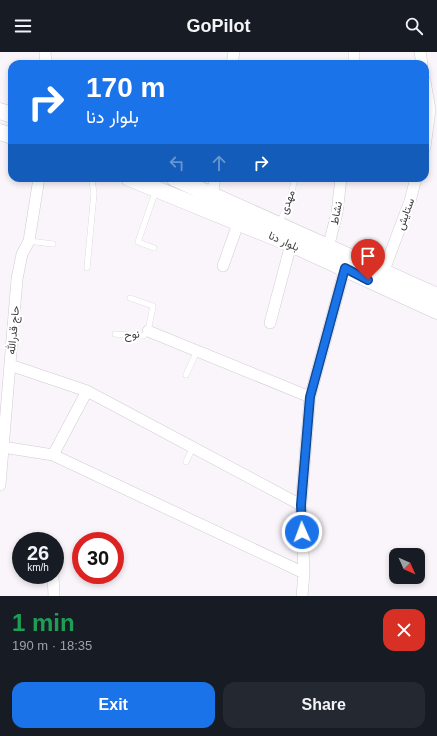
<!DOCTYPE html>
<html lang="en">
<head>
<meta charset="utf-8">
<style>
  :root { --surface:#171b24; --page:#242831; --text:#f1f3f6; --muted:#9ea1a6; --accent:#1a73e8 }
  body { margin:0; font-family:Helvetica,Vazirmatn,sans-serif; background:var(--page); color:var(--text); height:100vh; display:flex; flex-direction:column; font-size:15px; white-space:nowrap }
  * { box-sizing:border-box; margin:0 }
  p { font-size:13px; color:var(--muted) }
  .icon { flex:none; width:22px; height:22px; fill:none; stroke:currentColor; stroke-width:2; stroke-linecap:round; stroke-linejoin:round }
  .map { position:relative; height:544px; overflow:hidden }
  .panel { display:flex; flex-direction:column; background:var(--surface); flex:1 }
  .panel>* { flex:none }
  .guide { position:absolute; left:8px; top:8px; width:421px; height:122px; border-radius:12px; box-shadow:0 2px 6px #0003; background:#1a73e8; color:#fff; overflow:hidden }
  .needle { width:26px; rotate:135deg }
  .controls { position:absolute; left:389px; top:496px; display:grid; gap:8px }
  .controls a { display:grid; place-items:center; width:36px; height:36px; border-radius:8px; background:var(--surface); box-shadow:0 2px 6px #0003; font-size:20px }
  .speed { position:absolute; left:12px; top:480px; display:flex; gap:8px; font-size:20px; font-weight:700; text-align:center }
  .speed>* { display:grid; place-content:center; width:52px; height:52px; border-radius:50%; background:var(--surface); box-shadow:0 2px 6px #0003; line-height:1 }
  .speed small { font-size:10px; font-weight:400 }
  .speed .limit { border:6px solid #d22; background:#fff; color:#111 }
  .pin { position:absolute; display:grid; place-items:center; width:34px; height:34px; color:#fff; margin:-41px -17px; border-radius:50% 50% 50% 0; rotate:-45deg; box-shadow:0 0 4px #0007 }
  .pin .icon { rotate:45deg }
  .me { position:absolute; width:44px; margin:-22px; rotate:358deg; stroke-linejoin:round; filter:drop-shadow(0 0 3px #0008) }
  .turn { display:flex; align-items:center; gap:14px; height:84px; padding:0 12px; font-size:18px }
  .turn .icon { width:52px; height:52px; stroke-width:2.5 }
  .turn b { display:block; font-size:28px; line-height:34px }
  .lanes { display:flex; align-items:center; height:38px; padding:0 12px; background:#0003; justify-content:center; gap:20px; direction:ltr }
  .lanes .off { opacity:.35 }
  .round { display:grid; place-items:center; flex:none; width:42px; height:42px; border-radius:12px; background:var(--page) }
  .summary { display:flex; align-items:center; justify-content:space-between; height:68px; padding:0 12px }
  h1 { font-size:24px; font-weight:600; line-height:30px; color:#1e9e55 }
  .primary-button { display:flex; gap:8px; margin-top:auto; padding:8px 12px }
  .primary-button a { flex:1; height:46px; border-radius:12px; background:var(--accent); color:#fff; font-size:16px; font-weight:600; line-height:46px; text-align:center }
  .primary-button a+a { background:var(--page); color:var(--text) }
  header { display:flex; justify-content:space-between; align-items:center; height:52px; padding:0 12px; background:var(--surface); font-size:18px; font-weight:600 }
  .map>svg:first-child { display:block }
</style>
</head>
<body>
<header><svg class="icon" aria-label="menu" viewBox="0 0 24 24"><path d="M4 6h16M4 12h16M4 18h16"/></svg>GoPilot<svg class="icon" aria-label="search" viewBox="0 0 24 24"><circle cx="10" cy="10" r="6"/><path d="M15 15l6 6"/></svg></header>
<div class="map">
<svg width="437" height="544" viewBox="0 0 437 544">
  <rect width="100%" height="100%" fill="#faf5fb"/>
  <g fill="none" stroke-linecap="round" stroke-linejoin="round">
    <!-- service casing -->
    <g stroke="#d0ccd1" stroke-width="6">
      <path id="service" d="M279,171l10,-20 6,-25
        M29,189l24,3
        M154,196l-16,-6 18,-52
        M87,216l7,-75 -2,-12 -3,-3
        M115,282l28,2 5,-5 5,-25 -23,-8
        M186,323l11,-24
        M186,410l7,-15"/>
    </g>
    <!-- minor casing -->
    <g stroke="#d0ccd1" stroke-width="12">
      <path id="minor" d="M45,0l1,12
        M420,0l2,12
        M232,12l2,-12
        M354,12v-12
        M425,29l5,29 -5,37
        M212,144l3,-18
        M328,196l9,-35 4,-35
        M223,214l16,-45
        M383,221l27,-72 6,-23
        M270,271l21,-79
        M148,279l162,66
        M10,313l77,26 214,114
        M3,395l50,8 251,118
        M53,403l34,-64
        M0,433l17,-206 5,-25 7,-13 10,-63
        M53,523l1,21
        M302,544l2,-23 -3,-68 9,-108 35,-129"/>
    </g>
    <!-- secondary casing -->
    <g stroke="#d0ccd1" stroke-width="17">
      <path id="secondary" d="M0,59l12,4
        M0,80l12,4
        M129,126l162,66 146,67
        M174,126l263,118"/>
    </g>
    <!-- service -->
    <use href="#service" stroke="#fff" stroke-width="5.5"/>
    <!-- minor -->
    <use href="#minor" stroke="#fff" stroke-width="11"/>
    <!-- secondary -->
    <use href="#secondary" stroke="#fff" stroke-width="16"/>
  </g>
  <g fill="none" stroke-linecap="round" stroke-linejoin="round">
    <!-- route casing -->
    <g stroke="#114b97" stroke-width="10">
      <path id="route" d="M302,480l-1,-27 9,-108 35,-129 23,12"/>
    </g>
    <!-- route -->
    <use href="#route" stroke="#1a73e8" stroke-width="7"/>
  </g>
  <g text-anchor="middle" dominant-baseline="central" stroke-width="4" stroke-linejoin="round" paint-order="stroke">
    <!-- street labels -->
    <g font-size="11" fill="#3d3c3e" stroke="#fff">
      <text transform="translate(287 150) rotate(-70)">مهدی</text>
      <text transform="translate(336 161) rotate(-79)">نشاط</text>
      <text transform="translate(405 162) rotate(-70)">ستایش</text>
      <text transform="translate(284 189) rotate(24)">بلوار دنا</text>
      <text transform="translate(13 278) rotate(-85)">حاج قدرالله</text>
      <text transform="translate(132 282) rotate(-4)">نوح</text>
    </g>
  </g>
</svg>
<div class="controls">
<a><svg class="needle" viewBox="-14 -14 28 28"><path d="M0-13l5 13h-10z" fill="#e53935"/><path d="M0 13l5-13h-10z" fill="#9ea1a6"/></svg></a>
</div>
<div class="speed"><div>26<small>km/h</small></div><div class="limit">30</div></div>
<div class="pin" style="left:368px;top:228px;background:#d93025"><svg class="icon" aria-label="arrive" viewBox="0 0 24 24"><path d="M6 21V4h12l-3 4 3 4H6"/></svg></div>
<svg class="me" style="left:302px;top:480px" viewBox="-20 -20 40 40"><circle r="17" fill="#1a73e8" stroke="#fff" stroke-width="3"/><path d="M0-11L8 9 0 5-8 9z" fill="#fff"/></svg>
<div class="guide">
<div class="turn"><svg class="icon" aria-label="right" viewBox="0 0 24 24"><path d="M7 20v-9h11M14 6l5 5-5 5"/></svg><div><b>170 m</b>بلوار دنا</div></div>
<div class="lanes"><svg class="icon off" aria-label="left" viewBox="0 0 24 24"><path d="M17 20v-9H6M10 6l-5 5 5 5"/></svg><svg class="icon off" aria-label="ahead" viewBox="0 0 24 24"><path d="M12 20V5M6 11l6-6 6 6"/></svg><svg class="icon" aria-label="right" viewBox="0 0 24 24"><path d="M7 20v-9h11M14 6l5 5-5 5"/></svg></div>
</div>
</div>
<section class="panel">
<div class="summary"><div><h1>1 min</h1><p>190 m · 18:35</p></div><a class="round" style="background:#d93025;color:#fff"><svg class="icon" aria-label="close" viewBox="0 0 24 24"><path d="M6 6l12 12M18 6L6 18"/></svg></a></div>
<div class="primary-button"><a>Exit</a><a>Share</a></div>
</section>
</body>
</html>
